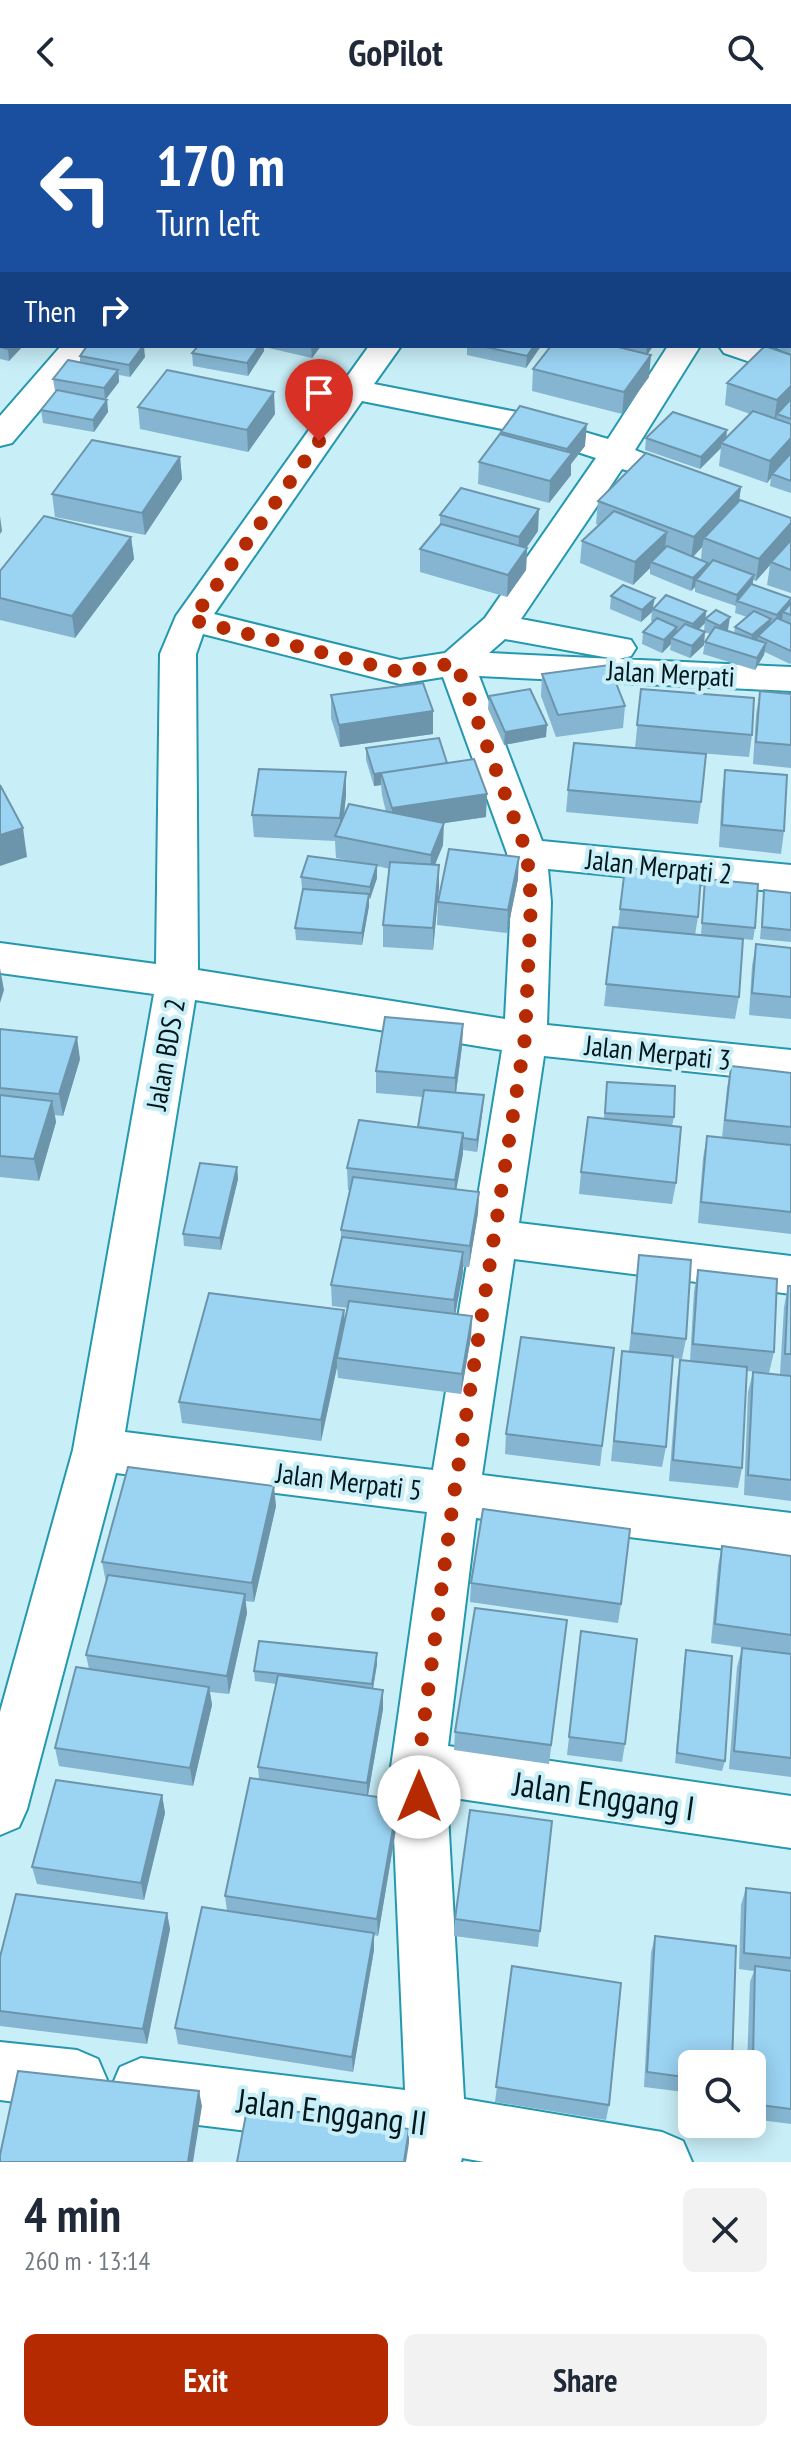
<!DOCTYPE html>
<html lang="en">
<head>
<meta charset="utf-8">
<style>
  :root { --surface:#fff; --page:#f2f2f3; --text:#1f2937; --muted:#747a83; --accent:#b52a01 }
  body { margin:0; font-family:"PT Sans Narrow",sans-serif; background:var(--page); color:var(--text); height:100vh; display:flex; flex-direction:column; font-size:30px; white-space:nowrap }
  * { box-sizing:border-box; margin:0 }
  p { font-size:26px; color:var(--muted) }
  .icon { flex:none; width:44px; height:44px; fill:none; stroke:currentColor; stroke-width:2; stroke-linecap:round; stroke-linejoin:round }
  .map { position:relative; height:2058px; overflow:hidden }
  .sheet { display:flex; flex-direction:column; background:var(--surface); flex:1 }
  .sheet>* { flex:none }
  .banner { position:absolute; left:0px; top:0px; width:792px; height:244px; box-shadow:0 4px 20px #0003; background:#1a4fa0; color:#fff; overflow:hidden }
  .fabs { position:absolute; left:678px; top:1946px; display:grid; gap:16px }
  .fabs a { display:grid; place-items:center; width:88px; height:88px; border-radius:12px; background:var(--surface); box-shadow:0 4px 20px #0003; font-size:40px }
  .pin { position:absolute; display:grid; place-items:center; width:68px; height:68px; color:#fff; margin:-82px -34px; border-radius:50% 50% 50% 0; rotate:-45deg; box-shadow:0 0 8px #0007 }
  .pin .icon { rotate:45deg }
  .me { position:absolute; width:88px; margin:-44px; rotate:0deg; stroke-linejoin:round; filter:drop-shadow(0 0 6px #0008) }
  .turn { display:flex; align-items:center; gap:28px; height:168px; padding:0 24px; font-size:36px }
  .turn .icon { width:104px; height:104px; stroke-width:2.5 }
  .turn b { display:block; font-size:56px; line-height:68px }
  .then { display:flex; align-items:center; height:76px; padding:0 24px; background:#0003; gap:16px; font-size:30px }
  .round { display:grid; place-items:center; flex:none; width:84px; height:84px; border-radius:12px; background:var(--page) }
  .summary { display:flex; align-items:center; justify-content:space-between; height:136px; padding:0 24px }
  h1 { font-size:48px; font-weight:700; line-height:60px }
  .cta { display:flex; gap:16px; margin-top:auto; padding:16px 24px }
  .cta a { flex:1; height:92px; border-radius:12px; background:var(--accent); color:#fff; font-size:32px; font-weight:700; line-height:92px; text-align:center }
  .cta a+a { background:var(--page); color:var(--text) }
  header { display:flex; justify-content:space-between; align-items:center; height:104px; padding:0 24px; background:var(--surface); font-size:36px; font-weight:700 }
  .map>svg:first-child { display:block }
</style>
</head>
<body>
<header><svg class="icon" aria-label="back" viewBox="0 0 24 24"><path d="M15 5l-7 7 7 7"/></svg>GoPilot<svg class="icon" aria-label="search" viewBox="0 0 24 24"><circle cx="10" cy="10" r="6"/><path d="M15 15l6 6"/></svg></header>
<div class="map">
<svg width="791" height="2058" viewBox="0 0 791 2058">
  <rect width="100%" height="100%" fill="#c8eef7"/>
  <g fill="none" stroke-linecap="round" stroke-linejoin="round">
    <!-- minor casing -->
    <g stroke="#2498ae" stroke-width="4">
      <path id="minor" d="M530,0h28l-29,2z
        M660,0h32l2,2h-32z
        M2,69v19l-2,1v-19z
        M790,122h1v19h-1z
        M61,242h33l-82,97 -12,3v-30z
        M369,242h32l-27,38 143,28 91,27 60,-93h32l-65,104 20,8 5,7 -5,7 -12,3 -21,-6 -101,150 110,21 5,8 -5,8 -12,3 172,8v24l-312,-15 63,165 249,24v28l-243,-24 3,33 -4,123 244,25v32l-247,-26 -25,167 272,33v38l-277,-35 -32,216 309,38v44l-315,-39 -28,228 343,50v52l-344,-51 17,302 198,33 21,9 9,21h-208l-22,-4 -1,4h-60l2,-12 -262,-32 -21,-9 -9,-21 9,-21 21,-9 264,32 -14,-323 36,-255 -311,-39 -89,336 -8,18 -19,8v-123l73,-262 81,-456 -154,-21v-30l156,21 4,-310 16,-38zM362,297l150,30 84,27 -111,160 -40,35 -45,7 -186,-46zM203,530l197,50 43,-7 64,176 4,49 -6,117 -307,-49 -2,-316zM505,535l110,20 -126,-6zM195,896l307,50 -69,420 -308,-38z
        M719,242h46l26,9v21l-67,-23z
        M0,1938l77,8 21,9 9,21 -9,21 -21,9 -77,-10z"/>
    </g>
    <!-- minor -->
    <use href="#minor" fill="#fff" fill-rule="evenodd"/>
  </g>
  <!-- wall -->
  <path fill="#85b5d1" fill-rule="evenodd" d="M234,0h39l-2,2h-27z
    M298,0h89l-1,2h-90z
    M752,0h39v20l-1,-18h-31z
    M791,74v43h-1z
    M0,121h2v63l-1,1h1v57h21l-14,15 -9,-2z
    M791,216v34l-11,-4v-4h10z
    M198,242h123l-9,12 -48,-11v4l-16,25 -55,-10 -1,-13z
    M467,242h74l-15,22 -59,-13z
    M551,242h102l-6,8 2,23 -27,37 -90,-23 1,-22z
    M791,251v138l-21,-7 1,-8 -4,5 -48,-17 2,-18 -21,21 -55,-19 1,-12h80l24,-24 -25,-9 2,-22z
    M80,252l65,1 -15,20 -11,-2v7l-13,17 1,1 1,12 -14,20 -51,-9 -2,-13 15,-19h-1l-2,-12 27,-17z
    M138,303l137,7 -27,38 -108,-23z
    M501,328l84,14 -14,18v11l-22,28 -71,-19 1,-22z
    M180,353l2,22 -37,56 -90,-18 -3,-23z
    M741,383l-2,13 52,18v75l-24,-8 3,-20 -14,16 -3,-1v4l38,14v65l-1,1 -25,-12 -10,18 -52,-16 2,-12 5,-8 -6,-2 1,-13 23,11 -2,1 8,2 1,-6 12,-10 -12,-4 1,-7 -41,-14v-5l-4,4 -41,-17v-6l-17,17 -53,-22 2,-22 17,-16 -3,-1 2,-23zM702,443l-1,13 -8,-3z
    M440,411l98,16 -12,17h1l-1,22 -19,27 -87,-25v-23l20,-24z
    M131,433l3,22 -59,79 -75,-18v-49z
    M611,492l43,11 52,4 -1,12 -7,7 6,15 -14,13 -20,-8 1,-6 -9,9 -20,-9 1,-12 10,-10 -2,-1 1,-9 -11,10 -31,-13z
    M542,570l83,32 -2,22 -67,9 -15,-41z
    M641,585l111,46 -3,22 -114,-9z
    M760,587l31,3v74l-38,-4 3,-50z
    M331,591l102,16v23l-93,13 -9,-29z
    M489,592l57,41 -42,8 -16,-36z
    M366,644l81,15 39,54 -43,6v22l-8,19 4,1v22l-6,63 -50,-3v-22l7,-56 -13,-3v12l-7,21h-1v7l-7,39 -66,-5 -1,-12 12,-38 -5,-1 -1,-12 60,-14 -25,-5 -1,-17 -81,-4 -2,-22 94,-20 -2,22 42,-5 -4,-17 -1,-10 -7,1 -8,-26z
    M725,666l59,61 -3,23 -62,-7 3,-55z
    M568,686l133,12 -3,22 -132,-12z
    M625,764l73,49 -3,18 44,62 -4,22 -131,-13 9,-79h5z
    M518,775l-11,54 -70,-8 1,-23z
    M705,775l50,49 -2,12 -52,-5z
    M764,786l27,3v49l-31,-3z
    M756,840l35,4v71l-42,-4 3,-49z
    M463,920l-1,22 -6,47 27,14 -6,45 -14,-2 -7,39 23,3 -1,21 -9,54h-6l-8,47 17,2 -1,21 -10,57 -123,-16 -1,-11 -16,74 -139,-18 -3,-21 165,-92 1,13 3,-15 -16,-2 -1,-21 10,-44v-11l9,-40h-2l-1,-22 71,-41 5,-30 -47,-4v-22z
    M0,925l80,30 -17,57 -8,-1 1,7 -17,59 -39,-4z
    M731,962l60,7v161l-93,-11 5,-65 4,-22 15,2 5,-50z
    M607,978l67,35 -2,9 4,57 -4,21 -93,-10 2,-22 23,-54z
    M237,1063l1,12 -17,71 -37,-4 -1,-12z
    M639,1151l47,84 -4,20 -9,-1 -7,89 -4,20 -51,-6 11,-110h7z
    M698,1166l76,82 -5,21 -22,-2 -5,97 -4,20 -69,-7 8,-101 3,-20 10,1 4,-70z
    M788,1182h3v90l-11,-2 4,-67z
    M614,1244l-14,118 -95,-12 1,-20z
    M753,1268l38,4v125l-47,-6 4,-103z
    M276,1402l-22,96 -9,-1 2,12 -18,81 -19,-2 2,13 -19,81 -134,-20 -4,-18 34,-79 -3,-14 20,-73 -4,-20z
    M722,1442l69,10v221l-62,-8 8,-102 5,-19 18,2 -49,-7 7,-77z
    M471,1479l150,21 -3,19 -148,-21z
    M567,1516l-18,144 -95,-14 1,-18z
    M581,1527l44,113 -3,18 -55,-7z
    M686,1546l39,111 -3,10 -47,-8 9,-102z
    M377,1560l-4,25 10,1v19l-15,86 30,22 -20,119 -4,-1v15l-21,122 -175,-28 -3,-16 52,-117 -2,-15 34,-117 -1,-12 18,-83 -21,-3 -1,-10z
    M162,1691l3,18 -21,87 -107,-16 -5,-17z
    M552,1717l-14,126 -84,-11 1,-17z
    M746,1784l45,5v231l-39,-5v-55h-5l3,-82 4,-11 -15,-2 2,-64z
    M167,1809l3,16 -23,115 -147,-18v-69z
    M655,1832l37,128v29l-48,-6 7,-134z
    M512,1862l97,139 -3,15 -111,-18z"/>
  <!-- shaded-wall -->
  <path fill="#6c94aa" d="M611,0h17l-4,2h-16z
    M2,34v13l-1,1 -1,-12z
    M2,170v14l-2,2v-14z
    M10,242h13l-14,15 -1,-12z
    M144,242l1,11 -15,20 -1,-12z
    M259,242h5v5l-16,25 -1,-13z
    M311,242h10l-9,12z
    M534,242h7l-15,22 1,-12z
    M647,242h6l-7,11z
    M651,251l-2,22 -27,37 2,-22z
    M118,266l1,12 -14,18 -1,-12z
    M791,282v18l-14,10 -1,6 -2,2 3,-22z
    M274,288l1,22 -27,38 -1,-22z
    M107,296l1,12 -14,20 -1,-12z
    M587,320l-2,22 -14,18v11l-22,28 1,-22 16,-21 1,-11z
    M727,326l-1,12 -5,1v5l-21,21 1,-12z
    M791,334v19l-19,17 -1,4 -4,5 3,-22z
    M180,353l2,22 -37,56 -3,-22z
    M741,383l-3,22 -34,29 -2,9 -11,12 3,-22z
    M539,405l-1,22 -20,29 1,-23z
    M0,412l2,15 -2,3z
    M791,419v19l-20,20 -1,3 -14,16 3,-22z
    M667,428l-3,22 -13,8 -1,6 -17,17 2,-23z
    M131,433l3,22 -59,79 -3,-22z
    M527,444l-1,22 -19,27 1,-22z
    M708,459l-1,12 -11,5 -1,7 -4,4 2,-13z
    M754,471l-2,12 -15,14 -2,6 2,-12z
    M655,494l-3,14 -11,10 1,-12z
    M791,495l-1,12 -7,1 -1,8 -7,8 2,-13z
    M706,507l-1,12 -14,14 2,-13z
    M730,513l-2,13 -10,8 2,-12z
    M771,515l-2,12 -11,5 -1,6 -7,6 2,-13z
    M677,523l-1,12 -5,-1v6l-9,9 2,-13z
    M705,528l-1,13 -14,13 2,-12z
    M766,539l-2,12 -9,15 2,-12z
    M433,607v23l-93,13 -1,-22z
    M547,621l-1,12 -42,8 1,-13z
    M346,668v23l-5,46 -1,-23z
    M381,669v12l-7,1v-12z
    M487,690l-1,23 -94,14v-23z
    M444,719l-1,22 -13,32 1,-22z
    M23,724l4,29 -27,9v-31z
    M519,753l-1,22 -11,54 1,-23z
    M377,761v13l-7,21v-12z
    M439,761v22l-6,63v-22z
    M369,790v12l-7,39v-12z
    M0,864l4,22 -4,13z
    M463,920l-1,22 -7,54v-22z
    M77,933l3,22 -17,57 -4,-22z
    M484,991l-1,12 -6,45v-12z
    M52,997l4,21 -17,59 -5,-22z
    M463,1029v21l-9,48 1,-22z
    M237,1063l1,12 -17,71 -1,-12z
    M479,1088l-1,21 -9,54 1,-21z
    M463,1148v21l-9,48v-21z
    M344,1206l1,21 -8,27v9l-16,74v-21z
    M472,1212l-1,21 -10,57 1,-20z
    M274,1382l2,20 -22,96 -2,-19z
    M245,1490l2,19 -18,81 -2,-18z
    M377,1549v11l-5,30v-10z
    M209,1583l3,18 -19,81 -3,-18z
    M383,1586v19l-16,92v-18z
    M162,1691l3,18 -21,87 -3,-17z
    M398,1696v17l-20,119 -1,-17z
    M167,1809l3,16 -23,115 -4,-15z
    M374,1829v17l-21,122 -1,-15z
    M199,1987l3,15 -9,56h-5z
    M409,2025v14l-3,19h-2z"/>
  <!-- building -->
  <path fill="#9bd3f3" stroke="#6c94aa" stroke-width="2" d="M0,0h29l10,2h-37v10h-2z
    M105,0h51l-1,2h-51z
    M185,0h37l-2,2h-37z
    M298,0h8l15,2h-25z
    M575,0h36l-3,2h-28z
    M765,0h26v8l-1,-6h-21z
    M0,17l2,1v16l-2,2z
    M790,32h1l-1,31z
    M791,74v21h-1z
    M2,109v12h-2v-10z
    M0,127h2v22h-2z
    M790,140h1v26h-1z
    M0,155h2v15l-2,2z
    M0,185h2v20l-2,-1z
    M0,212l2,1v29h8l-2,3 -8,-2z
    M87,242h56l-14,19 -49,-9z
    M198,242h61l-12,17 -55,-10z
    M481,242h53l-7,10z
    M551,242h63l37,9 -27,37 -91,-23z
    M765,242l26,9v31l-14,14 -50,-17z
    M68,256l50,10 -14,18 -51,-9z
    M167,266l107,22 -27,38 -109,-23z
    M57,286l50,10 -14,20 -52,-10z
    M791,295v20l-14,-5z
    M520,302l67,18 -20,25 -66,-17z
    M753,307l38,13v14l-21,23 -49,-18z
    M673,308l54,18 -26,27 -55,-19z
    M500,330l72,19 -22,28 -71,-19z
    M92,336l88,17 -38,56 -90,-19z
    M646,349l95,34 -47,50 -96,-36z
    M791,349v28l-19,-7z
    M461,384l78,21 -20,28 -79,-22z
    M740,396l51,18v5l-32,36 -55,-21z
    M614,407l53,21 -32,30 -53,-21z
    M44,412l87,21 -59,79 -72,-18v-27z
    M441,420l86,24 -19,27 -88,-26z
    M791,436v30l-20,-8z
    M667,442l41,17 -15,15 -42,-16z
    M713,456l41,15 -17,20 -41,-15z
    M751,480l40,14v1l-14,16 -40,-14z
    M623,481l32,13 -13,12 -31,-14z
    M666,491l40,16 -13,13 -40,-15z
    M791,499v12l-8,-3z
    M716,506l14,7 -10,9 -15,-7z
    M754,507l17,8 -19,16 -17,-8z
    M657,514l20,9 -13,13 -21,-8z
    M777,514l14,6v27l-33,-15z
    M685,520l20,8 -13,14 -21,-8z
    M715,523l51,16 -9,15 -52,-16z
    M609,561l16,41 -67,9 -16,-41z
    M423,579l10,28 -94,14 -8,-30z
    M530,585l17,36 -42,7 -16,-36z
    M641,585l113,9 -2,37 -115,-10z
    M760,587l31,3v51l-35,-3z
    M439,634l8,25 -73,11 -8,-26z
    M574,639l132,11 -5,48 -133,-12z
    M474,655l13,35 -95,14 -11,-35z
    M259,665l87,3 -6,46 -88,-3z
    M725,666l62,5 -3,56 -62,-6z
    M0,681l23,43 -23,7z
    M349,700l95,19 -13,32 -96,-19z
    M449,745l70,8 -11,53 -70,-8z
    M308,752l69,9 -7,22 -69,-10z
    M390,758l49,3 -6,63 -50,-3z
    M625,764l76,7 -3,42 -78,-8z
    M705,775l53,5 -3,44 -53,-5z
    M303,785l66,5 -7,39 -67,-5z
    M764,786l27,3v37l-29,-3z
    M613,823l130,12 -4,58 -133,-13z
    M756,840l35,4v49l-39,-4z
    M385,913l78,7 -8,54 -79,-7z
    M0,925l77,8 -18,57 -59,-6z
    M731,962l60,7v54l-66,-7z
    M607,978l68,4 -1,31 -69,-4z
    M424,986l60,5 -7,45 -14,-2v-5l-45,-6z
    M0,991l52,6 -18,58 -34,-3z
    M588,1013l93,10 -5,56 -95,-11z
    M359,1016l104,13 -8,47 -108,-12z
    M707,1032l84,9v67l-90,-10z
    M200,1059l37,4 -17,71 -37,-4z
    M353,1073l126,15 -9,54 -129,-16z
    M342,1133l121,15 -9,48 -123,-15z
    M639,1151l52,5 -5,79 -54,-6z
    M698,1166l79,9 -3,73 -81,-8z
    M788,1182h3v68h-6z
    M209,1189l135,17 -23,110 -142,-18z
    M349,1197l123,15 -10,58 -125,-16z
    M521,1233l93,11 -12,98 -96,-12z
    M622,1247l51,5 -7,91 -52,-6z
    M680,1256l67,7 -5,101 -69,-8z
    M753,1268l38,4v104l-43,-5z
    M128,1363l146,19 -22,97 -150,-21z
    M483,1405l147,20 -9,75 -150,-21z
    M722,1442l69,10v79l-76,-11z
    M108,1471l137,19 -18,82 -141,-21z
    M475,1504l92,12 -16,125 -96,-13z
    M581,1527l56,8 -12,105 -56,-7z
    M259,1537l118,12 -5,31 -118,-13z
    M742,1544l49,6v104l-57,-7z
    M686,1546l46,6 -7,105 -48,-8z
    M76,1563l133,20 -19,81 -135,-20z
    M278,1571l105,15 -16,93 -109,-16z
    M250,1674l148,22 -21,119 -152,-23z
    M56,1676l106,15 -21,88 -109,-16z
    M470,1706l82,11 -12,110 -85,-12z
    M746,1784l45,5v65l-47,-5z
    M16,1790l151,19 -24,116 -143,-18v-54z
    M202,1803l172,26 -22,124 -177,-29z
    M655,1832l81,10 -4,118h-40v14l-45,-6z
    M512,1862l109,17 -12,122 -113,-18z
    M755,1862l36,5v138l-39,-5z
    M18,1967l181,20 -11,71h-188v-7z
    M248,2000l161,25 -5,33h-167z"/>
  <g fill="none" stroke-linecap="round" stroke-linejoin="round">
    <!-- route -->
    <path stroke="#b52a01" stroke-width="14" stroke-dasharray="0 25.2" d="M319,337l-127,179 208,52 56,-9 71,190 4,49 -6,136 -71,456 -36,273 1,30"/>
  </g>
  <g text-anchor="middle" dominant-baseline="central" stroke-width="8" stroke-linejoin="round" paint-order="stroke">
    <!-- street labels -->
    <g font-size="28" fill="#02171c" stroke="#c8eef7">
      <text transform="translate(671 569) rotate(3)">Jalan Merpati</text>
      <text transform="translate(659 762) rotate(6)">Jalan Merpati 2</text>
      <text transform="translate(658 948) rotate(6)">Jalan Merpati 3</text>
      <text transform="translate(165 950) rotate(-80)">Jalan BDS 2</text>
      <text transform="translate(349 1377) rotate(7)">Jalan Merpati 5</text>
    </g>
    <!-- near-street labels -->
    <g font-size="34" fill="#02171c" stroke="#c8eef7">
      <text transform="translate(604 1691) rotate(8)">Jalan Enggang I</text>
      <text transform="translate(332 2007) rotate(7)">Jalan Enggang II</text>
    </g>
  </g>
</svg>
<div class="fabs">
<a><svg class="icon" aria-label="search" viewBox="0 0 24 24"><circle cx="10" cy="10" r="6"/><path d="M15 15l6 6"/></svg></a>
</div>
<div class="pin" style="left:319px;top:337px;background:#d93025"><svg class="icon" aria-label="arrive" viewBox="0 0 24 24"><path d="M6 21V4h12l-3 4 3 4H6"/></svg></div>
<svg class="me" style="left:419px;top:1693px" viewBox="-20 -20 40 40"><circle r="19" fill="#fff"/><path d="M0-13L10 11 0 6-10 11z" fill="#b52a01"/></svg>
<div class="banner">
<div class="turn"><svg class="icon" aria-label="left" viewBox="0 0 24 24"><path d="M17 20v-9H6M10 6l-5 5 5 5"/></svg><div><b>170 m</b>Turn left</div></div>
<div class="then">Then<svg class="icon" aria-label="right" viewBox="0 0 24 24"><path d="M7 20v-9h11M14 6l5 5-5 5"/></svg></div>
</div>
</div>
<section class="sheet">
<div class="summary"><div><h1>4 min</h1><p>260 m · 13:14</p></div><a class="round"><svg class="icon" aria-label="close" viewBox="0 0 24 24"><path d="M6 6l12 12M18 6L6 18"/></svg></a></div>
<div class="cta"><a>Exit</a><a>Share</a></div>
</section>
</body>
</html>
